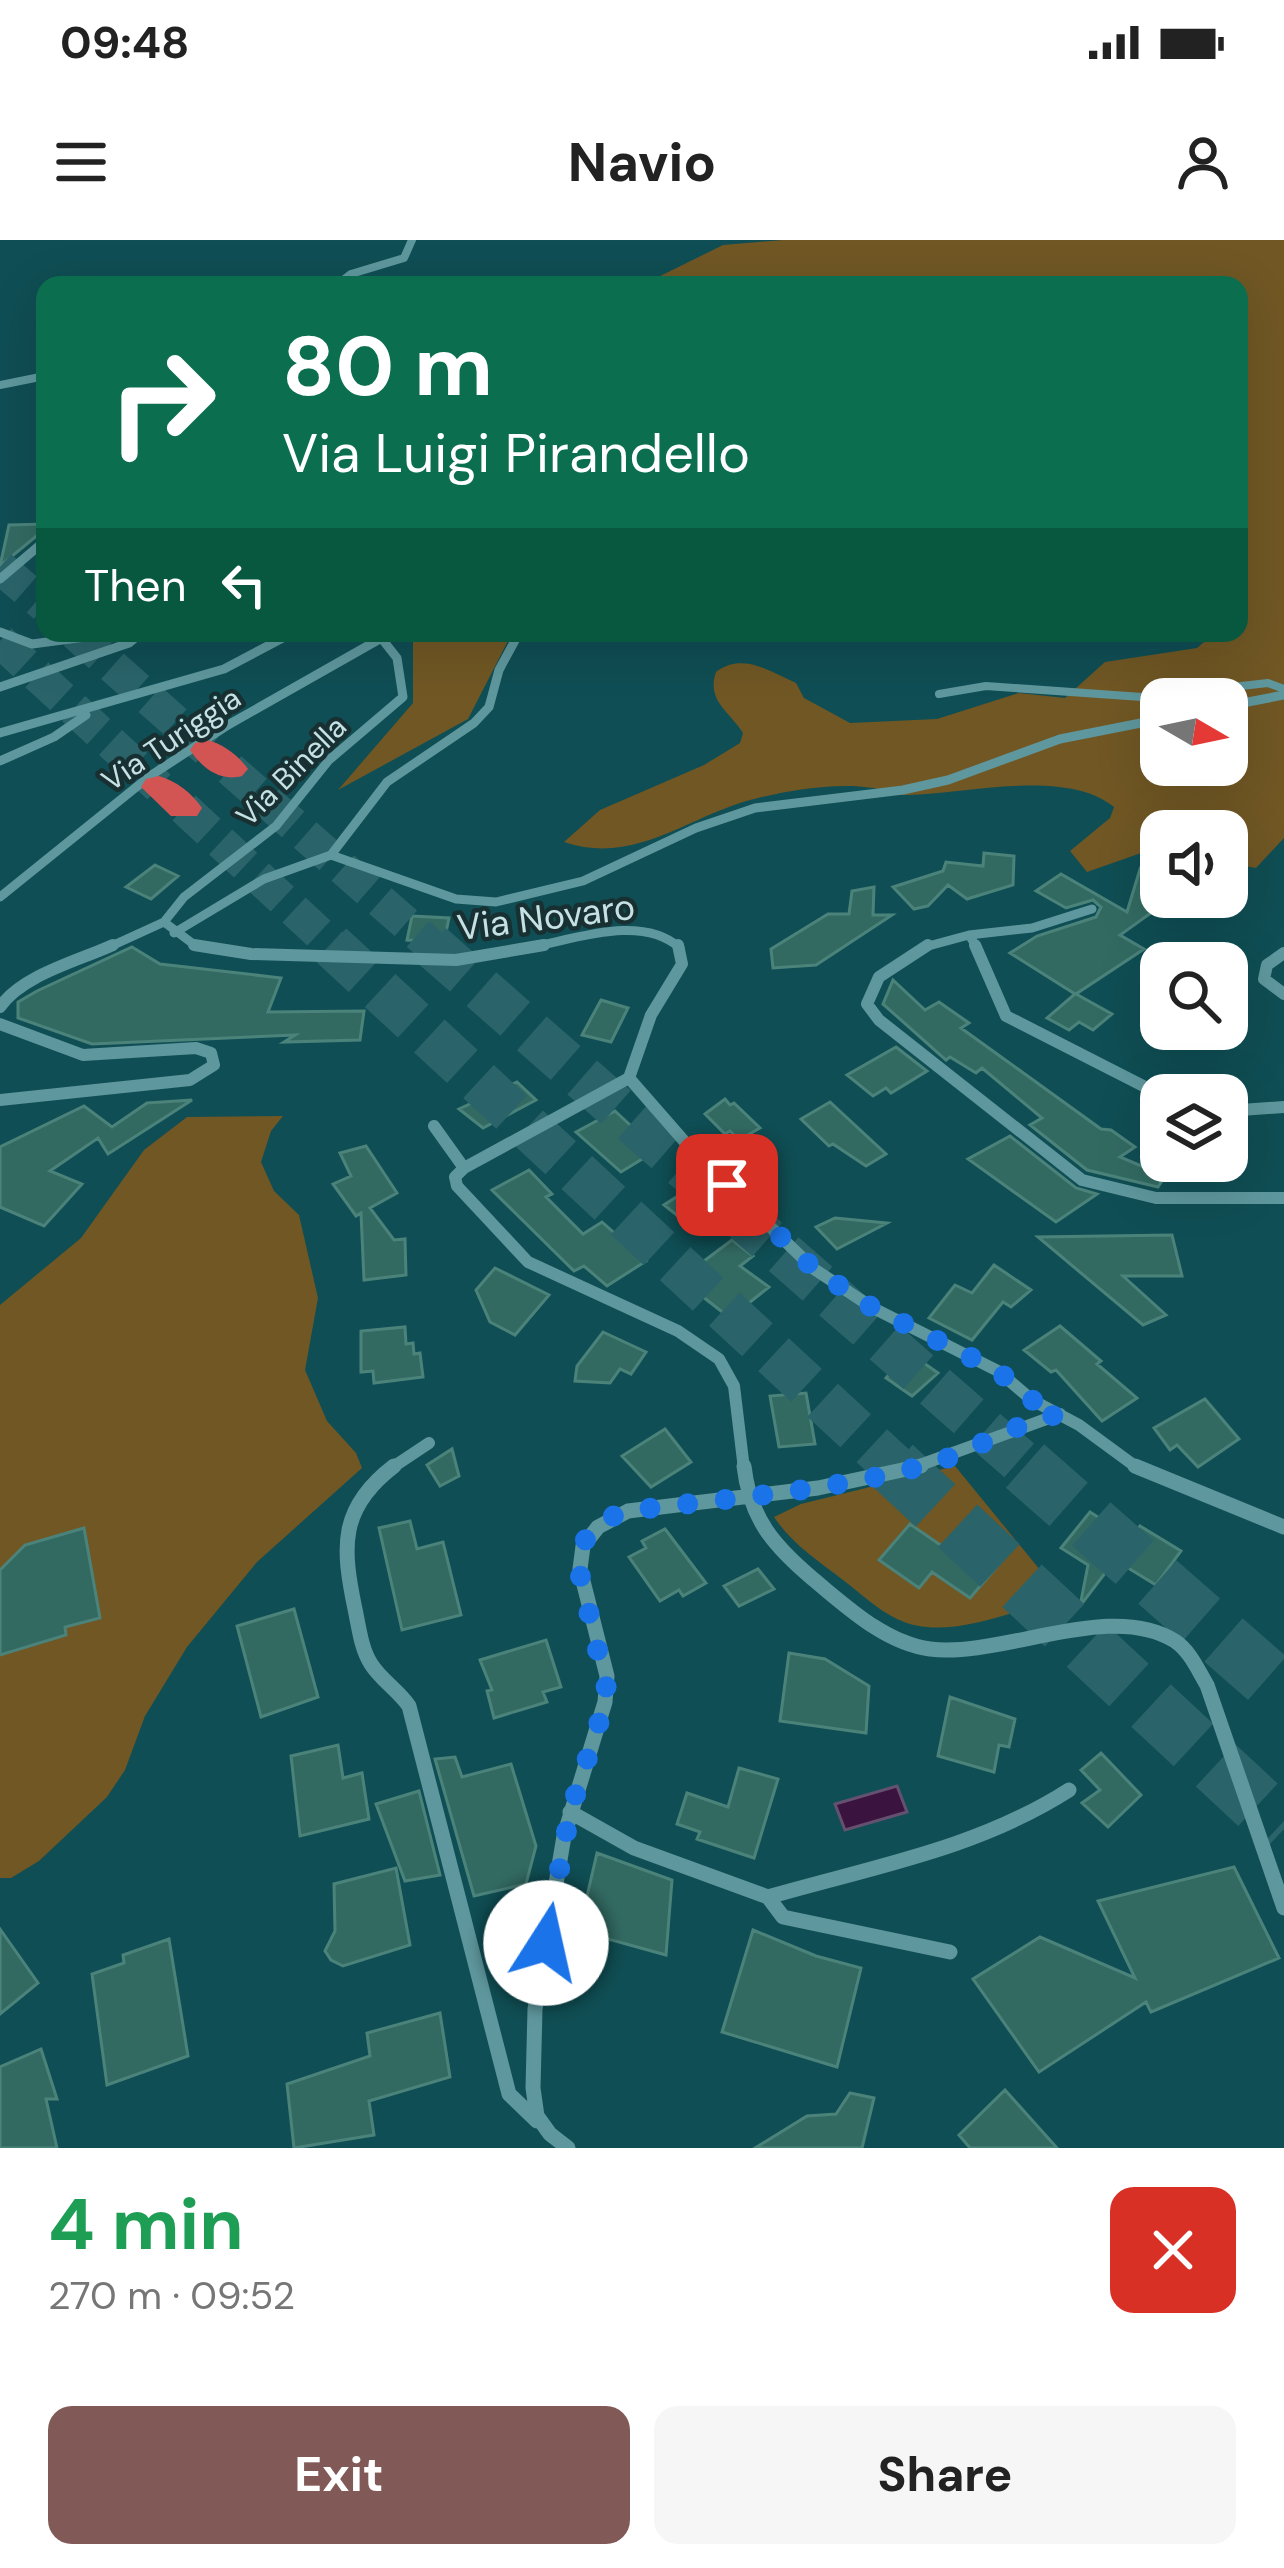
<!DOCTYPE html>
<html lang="en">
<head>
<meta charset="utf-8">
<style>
  :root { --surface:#fff; --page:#f6f6f6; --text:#222; --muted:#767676; --accent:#815956 }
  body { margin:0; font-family:"DM Sans",sans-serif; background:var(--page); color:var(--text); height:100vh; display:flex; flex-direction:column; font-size:45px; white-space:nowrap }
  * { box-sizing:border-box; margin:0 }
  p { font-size:39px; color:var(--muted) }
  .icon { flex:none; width:66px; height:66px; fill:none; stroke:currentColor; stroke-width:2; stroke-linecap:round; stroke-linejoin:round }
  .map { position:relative; height:1908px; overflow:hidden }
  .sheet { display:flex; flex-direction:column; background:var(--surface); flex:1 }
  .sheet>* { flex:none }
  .hud { position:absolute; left:36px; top:36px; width:1212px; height:366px; border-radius:24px; box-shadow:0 12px 48px #0002; background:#0b6e4f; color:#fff; overflow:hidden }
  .needle { width:78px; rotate:99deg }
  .buttons { position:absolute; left:1140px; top:438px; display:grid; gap:24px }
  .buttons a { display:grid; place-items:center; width:108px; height:108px; border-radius:24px; background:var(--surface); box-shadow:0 12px 48px #0002; font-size:60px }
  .pin { position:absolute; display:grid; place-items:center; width:102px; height:102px; color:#fff; margin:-51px; border-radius:24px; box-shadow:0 6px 18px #0006 }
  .me { position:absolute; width:132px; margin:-66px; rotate:10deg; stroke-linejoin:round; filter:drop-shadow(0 0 9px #0008) }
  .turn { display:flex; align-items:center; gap:42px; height:252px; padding:0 48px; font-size:54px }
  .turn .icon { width:156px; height:156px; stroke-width:2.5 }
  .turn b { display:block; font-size:84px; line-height:102px }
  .then { display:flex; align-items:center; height:114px; padding:0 48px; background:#0003; gap:24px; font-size:45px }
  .round { display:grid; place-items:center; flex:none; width:126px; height:126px; border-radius:24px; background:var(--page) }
  .summary { display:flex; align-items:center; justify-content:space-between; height:204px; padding:0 48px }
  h1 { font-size:72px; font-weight:700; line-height:90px; color:#1e9e55 }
  .action { display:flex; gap:24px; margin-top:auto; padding:24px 48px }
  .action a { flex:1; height:138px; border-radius:24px; background:var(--accent); color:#fff; font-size:48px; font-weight:700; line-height:138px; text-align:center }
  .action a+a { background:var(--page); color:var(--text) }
  .status { display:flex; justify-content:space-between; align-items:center; height:84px; padding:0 60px; background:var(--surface); direction:ltr }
  .status svg { height:33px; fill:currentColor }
  header { display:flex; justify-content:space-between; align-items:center; height:156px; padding:0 48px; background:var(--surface); font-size:54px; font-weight:700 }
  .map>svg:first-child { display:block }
</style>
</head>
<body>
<div class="status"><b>09:48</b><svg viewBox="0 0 49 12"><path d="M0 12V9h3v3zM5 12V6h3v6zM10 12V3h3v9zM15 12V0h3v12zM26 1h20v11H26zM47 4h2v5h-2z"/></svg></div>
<header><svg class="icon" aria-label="menu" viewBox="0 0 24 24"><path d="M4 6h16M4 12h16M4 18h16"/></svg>Navio<svg class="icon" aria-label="person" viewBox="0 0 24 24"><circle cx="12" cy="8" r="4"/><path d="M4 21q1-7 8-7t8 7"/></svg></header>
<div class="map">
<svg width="1284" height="1908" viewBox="0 0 1284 1908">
  <rect width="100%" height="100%" fill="#0f4e54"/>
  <!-- green -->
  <path fill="#705724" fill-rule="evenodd" d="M783,0h501v598l-28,30 -29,-5v-32h-66v15l-74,26 -17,-21 40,-33 4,-11c-49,-39 -147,-13 -206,-12 -14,1 -23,-5 -35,-7 -36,-6 -84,2 -119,11 -67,17 -118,67 -190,43l36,-32 104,-45 36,-22 3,-10c-13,-21 -37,-32 -27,-61 26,-20 54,-1 80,11l8,15 46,25 87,-4 82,-26 46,5 40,-36 92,-14 7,-6 -4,-9h39v-348h-597l81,-40zM1161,459h66v66h-66z
    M413,393h99l-44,86 -130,71 75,-87z
    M283,876l-12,15 -10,31 13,29 25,24 19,83 -13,72 22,51 29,32 6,15 -105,94 -70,85 -42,69 -20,54 -18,27 -68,64 -28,17h-11v-573l81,-67 63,-88 43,-33z
    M955,1226l108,132c-50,12 -117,45 -166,21 -19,-9 -37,-26 -54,-39 -26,-20 -51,-36 -69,-63l27,-13z"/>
  <!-- water -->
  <path fill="#3b133f" stroke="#645170" stroke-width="3" d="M897,1546l10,26 -62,18 -10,-26z"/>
  <!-- building -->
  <path fill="#326a62" stroke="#4b837b" stroke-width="3" d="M45,284v5l-45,37 9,-41z
    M984,613l30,3 -1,29 -46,14 -19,-14 -20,21 -14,3 -21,-22 50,-16 3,-9 37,4z
    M155,625l23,11 -27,23 -25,-12z
    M1140,629l11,11 7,-1 3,18h5l-4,8 -42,30 24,14 -68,45 36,20 -19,16 -14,-8 -10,8 -22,-12 28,-24 -65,-41 27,-17 59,-19 5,-10 -8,-7 -27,8 -30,-17 25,-17 66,38z
    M874,647l-1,28h19l-76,50 -43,3 -2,-19 57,-35h21l3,-23z
    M412,676l37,2 -5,24 -37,-2z
    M132,707l28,17 121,14 -13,34 96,-1 -4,29 -76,2 11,-7 -203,9 -74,-26v-16l19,-11z
    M893,740l32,30 14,-8 30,21 -8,5 140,101 10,1 24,17 -15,10 45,19 -7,11 -71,-17 -57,-45 12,-7 -60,-50 -6,5 -26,-16 -4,3 -63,-56z
    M601,760l27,8 -17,34 -29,-7z
    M896,807l31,24 -36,22 -5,-5 -13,8 -26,-21z
    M517,842l19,18 -53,28 -24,-19z
    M725,859l5,6 4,-2 26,25 -21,12 -9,-9 -5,3 -20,-20z
    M192,860l-84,54 -10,-16 -48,33 32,13 -38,42 -44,-19v-60l84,-41 28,21 35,-24z
    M830,862l56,52 -20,12 -33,-22 -4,2 -28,-27z
    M615,871l42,39 -36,22 -45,-40z
    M1010,896l66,52 21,6 -41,28 -88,-63z
    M366,906l31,47 -27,15 24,32 11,-1 1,36 -42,5 -3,-67 -5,3 -23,-32 18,-8 -11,-23z
    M529,930l23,24 -6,3 37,37 19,-12 44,39 -39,25 -23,-20 -10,5 -82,-81z
    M692,947l26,23 -25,18 -29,-23z
    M835,978l52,5 -50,26 -21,-22z
    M1172,995l10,41h-59l43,39 -23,10 -105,-88z
    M732,1000l21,16 -13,10 29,21 -39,31 -50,-39z
    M994,1025l37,25 -20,17 -8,-5 -31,38 -43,-22 26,-33 17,8z
    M495,1028l54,27 -34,40 -25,-13 -14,-32z
    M1060,1086l41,35 -4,3 40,34 -35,23 -46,-51 -5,2 -27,-22z
    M405,1087l1,17 7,-1 1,11 6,-1 3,24 -49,6 -1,-12 -12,1v-41z
    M603,1092l43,20 -15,22 -11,-5 -10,14 -35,-2 2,-15z
    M908,1112l30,21 -26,23 -26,-18z
    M806,1153l9,51 -36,3 -9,-51z
    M1205,1159l34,40 -41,28 -21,-22 -7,5 -16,-22z
    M665,1189l26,33 -40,25 -29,-31z
    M452,1209l7,27 -19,10 -13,-21z
    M1090,1272l41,26 9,-12 41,25 -25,34 -41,-25 -35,46 8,-41 -27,-17z
    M410,1281l7,28 26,-7 18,73 -59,15 -23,-102z
    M910,1284l39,27 10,-13 40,26 -29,34 -38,-26 -13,16 -40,-28z
    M84,1288l16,90 -35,9 1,8 -66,20v-85l25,-25z
    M665,1289l41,54 -23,13 -4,-6 -19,11 -31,-44 17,-9 -4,-7z
    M758,1329l16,20 -35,17 -15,-20z
    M294,1369l24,88 -57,20 -24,-91z
    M546,1400l15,47 -18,5 4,10 -53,16 -7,-27 5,-1 -12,-30z
    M789,1413l36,6 44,27 -3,47 -86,-12z
    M950,1457l65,22 -6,28 -10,-2 -5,27 -56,-16z
    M338,1505l5,33 19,-5 7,46 -69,17 -9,-80z
    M1101,1513l40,42 -33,32 -26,-24 18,-13 -19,-20z
    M455,1517l7,20 49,-13 25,82 -10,38 -52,12 -39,-137z
    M739,1528l39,11 -24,79 -57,-19 3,-7 -23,-8 10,-31 41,14z
    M419,1551l21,84 -35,6 -29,-77z
    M597,1613l75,27 -6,75 -87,-24z
    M1234,1627l45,91 -128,54 -5,-10 -107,70 -66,-93 67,-42 95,41 -37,-77z
    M396,1628l14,77 -67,21 -12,-6 -6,-9 10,-20 -1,-47z
    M0,1689l38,54 -38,31z
    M753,1690l63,26 45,12 -24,99 -115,-35z
    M169,1699l19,117 -81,29 -15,-111 32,-11 -1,-8z
    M440,1773l10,64 -81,24 5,34 -80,13 -7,-64 83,-28 -3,-23z
    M41,1809l16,50h-11l11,49h-57v-81z
    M1005,1850l52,58h-87l-11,-13z
    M850,1853l24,5 -12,50h-107l52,-32 29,-2z"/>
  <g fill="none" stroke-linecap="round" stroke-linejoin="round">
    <!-- motorway-tunnel-far2 -->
    <path stroke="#2a646a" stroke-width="34" stroke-dasharray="34 16" stroke-linecap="butt" d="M0,327l45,39
      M75,393l132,117
      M0,401l159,146
      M230,529l204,179
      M184,568l151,140"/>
    <!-- motorway-tunnel-far1 -->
    <path stroke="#2a646a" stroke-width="45" stroke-dasharray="45 22" stroke-linecap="butt" d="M331,705l566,524
      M431,705l598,524"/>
    <!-- motorway-tunnel -->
    <path stroke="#2a646a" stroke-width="58" stroke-dasharray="58 30" stroke-linecap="butt" d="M893,1226l391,363
      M1025,1226l259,227"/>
    <!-- service -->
    <path stroke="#5e979d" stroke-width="8" d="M939,454l47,-8 156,11 126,-14 16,6"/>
    <!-- minor-far3 -->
    <path stroke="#5e979d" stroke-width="8" d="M337,45l14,-11 53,-16 8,-18
      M0,145l45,-9
      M37,308l8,-7"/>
    <!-- minor-far2 -->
    <path stroke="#5e979d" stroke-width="9" d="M0,339l40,-34
      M0,392l32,12 84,-11
      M0,447l129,-44 12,-10
      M1227,466l57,-11
      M0,493l224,-64 68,-36
      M0,521l54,-24 32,-22
      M331,615l125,44 40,3 87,-21 113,-53 59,-20 148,-18 45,-10 112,-41 101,-20
      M331,615l56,-73 87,-59 15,-16 10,-37 20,-37
      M0,657l150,-121 78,-51 157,-89
      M164,682l32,24 13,2
      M174,693l90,-54 67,-24
      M969,695l63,-7 60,-19
      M107,708l57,-26 20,-25 92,-71 53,-66 74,-63 -6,-39 -15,-19
      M527,708c46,-8 114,-35 153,0
      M921,708l48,-13 8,13"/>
    <!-- minor-far1 -->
    <path stroke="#5e979d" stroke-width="12" d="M194,705l57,9 205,6 88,-15
      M928,705l-49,32 -12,27 12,16 203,160 74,18h128
      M975,705l31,71 155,79
      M1284,713l-17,12 -3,14 20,15
      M0,767c22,-32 78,-46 113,-62
      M0,784l83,31 113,-7 15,5 3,12 -24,15 -190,20
      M629,838l69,79 116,112 59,39 125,63 34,29 47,25 60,44
      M1227,871l57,-4
      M434,886l30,42
      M464,928l165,-90 22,-63 31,-51 -4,-19
      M464,928l-9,9 2,9 71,76 150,69 41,28 15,27 10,83
      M390,1229l39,-26
      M909,1229l151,-55"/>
    <!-- minor -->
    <path stroke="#5e979d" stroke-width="15" d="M394,1226c-55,42 -52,81 -39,143 4,19 6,39 16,55 10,16 27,26 38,42l100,388 28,27
      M744,1226c6,53 30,80 69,113 34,28 72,64 117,70 73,9 180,-49 245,-8 15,10 23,29 32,44l77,223
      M1135,1226l149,61
      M570,1572l64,36 134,49 15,20 167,35
      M768,1657c103,-30 209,-48 301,-107
      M568,1908l-18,-14 -13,-18 -4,-28 2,-79 29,-173 41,-134 2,-26 -27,-107 3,-23 15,-19 30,-16 190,-23 103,-22"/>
    <!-- motorway -->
    <path fill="#d25453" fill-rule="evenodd" d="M207,500c16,4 31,15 41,29l-6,7c-22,6 -40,-8 -52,-26l5,-7z
      M159,536c17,5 33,17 43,32l-5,8h-26l-30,-29 5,-8z"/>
  </g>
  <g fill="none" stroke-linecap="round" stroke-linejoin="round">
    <!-- route -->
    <path stroke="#1a73e8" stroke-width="21" stroke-dasharray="0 37.8" d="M546,1703l24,-131 38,-117 -29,-125 1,-17 7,-17 18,-17 23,-8c100,-13 205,-20 302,-47 45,-13 79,-39 130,-50l-28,-14 -34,-29 -125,-63 -59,-39 -87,-84"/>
  </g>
  <g text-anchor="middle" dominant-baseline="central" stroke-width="9" stroke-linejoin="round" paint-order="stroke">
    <!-- far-street labels -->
    <g font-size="30" fill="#c5e1e4" stroke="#183032">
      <text transform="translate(171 499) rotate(-34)">Via Turiggia</text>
      <text transform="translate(291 531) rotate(-45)">Via Binella</text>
    </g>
    <!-- street labels -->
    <g font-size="36" fill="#c5e1e4" stroke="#183032">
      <text transform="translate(546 677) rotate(-7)">Via Novaro</text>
    </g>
  </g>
</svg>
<div class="buttons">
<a><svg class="needle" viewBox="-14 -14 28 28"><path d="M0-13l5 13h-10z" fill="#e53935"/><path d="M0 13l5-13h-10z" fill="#767676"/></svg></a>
<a><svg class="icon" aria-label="sound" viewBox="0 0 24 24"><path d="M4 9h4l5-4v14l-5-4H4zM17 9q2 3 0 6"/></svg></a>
<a><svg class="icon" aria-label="search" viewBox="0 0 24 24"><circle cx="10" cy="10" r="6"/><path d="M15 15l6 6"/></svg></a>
<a><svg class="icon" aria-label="layers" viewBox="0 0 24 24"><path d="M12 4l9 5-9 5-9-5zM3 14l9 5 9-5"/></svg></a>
</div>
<div class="pin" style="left:727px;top:945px;background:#d93025"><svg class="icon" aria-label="arrive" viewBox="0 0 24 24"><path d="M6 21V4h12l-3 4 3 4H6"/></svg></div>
<svg class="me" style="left:546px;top:1703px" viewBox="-20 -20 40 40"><circle r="19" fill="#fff"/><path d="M0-13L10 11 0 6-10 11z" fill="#1a73e8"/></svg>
<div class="hud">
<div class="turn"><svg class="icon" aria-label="right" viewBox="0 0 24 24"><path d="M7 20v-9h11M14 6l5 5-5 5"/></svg><div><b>80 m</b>Via Luigi Pirandello</div></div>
<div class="then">Then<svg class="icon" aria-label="left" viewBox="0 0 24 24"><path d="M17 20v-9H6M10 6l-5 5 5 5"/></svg></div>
</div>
</div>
<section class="sheet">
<div class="summary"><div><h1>4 min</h1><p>270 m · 09:52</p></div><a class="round" style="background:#d93025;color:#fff"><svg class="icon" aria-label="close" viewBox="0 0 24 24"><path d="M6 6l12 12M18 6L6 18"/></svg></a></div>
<div class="action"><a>Exit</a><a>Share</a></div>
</section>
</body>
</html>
